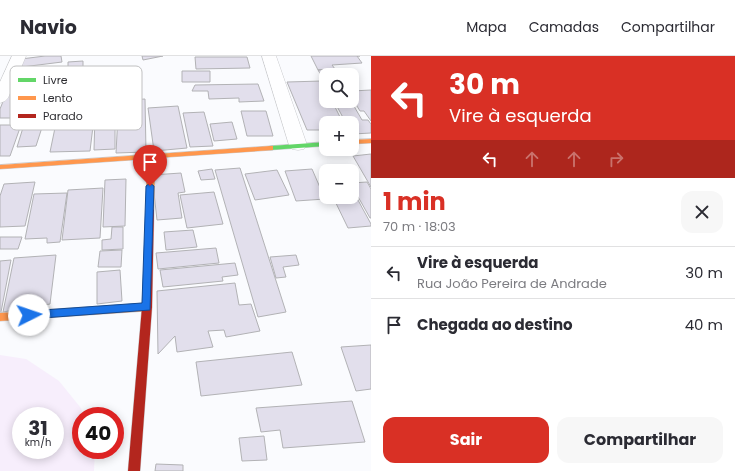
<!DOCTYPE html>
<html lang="pt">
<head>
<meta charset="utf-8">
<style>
  :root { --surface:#fff; --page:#f7f7f7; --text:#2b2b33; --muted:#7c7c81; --line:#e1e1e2; --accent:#d93025 }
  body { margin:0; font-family:Poppins,sans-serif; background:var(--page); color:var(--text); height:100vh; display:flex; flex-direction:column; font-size:15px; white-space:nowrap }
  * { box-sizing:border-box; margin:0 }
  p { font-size:13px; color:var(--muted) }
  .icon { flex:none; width:22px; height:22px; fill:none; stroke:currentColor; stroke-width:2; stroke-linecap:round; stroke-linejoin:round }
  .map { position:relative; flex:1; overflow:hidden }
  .panel { display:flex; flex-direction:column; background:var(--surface); width:364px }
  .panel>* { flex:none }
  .top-card { background:#d93025; color:#fff; overflow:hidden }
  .tools { position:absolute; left:319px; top:12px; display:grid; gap:8px }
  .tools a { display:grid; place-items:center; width:40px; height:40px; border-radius:8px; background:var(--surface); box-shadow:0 2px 10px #0003; font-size:20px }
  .speed { position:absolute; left:12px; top:351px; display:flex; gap:8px; font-size:20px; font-weight:700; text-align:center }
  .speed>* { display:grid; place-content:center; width:52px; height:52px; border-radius:50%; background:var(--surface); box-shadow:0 2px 10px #0003; line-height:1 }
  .speed small { font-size:10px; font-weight:400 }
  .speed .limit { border:6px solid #d22; background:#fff; color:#111 }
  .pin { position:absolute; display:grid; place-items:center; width:34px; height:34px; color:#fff; margin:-41px -17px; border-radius:50% 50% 50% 0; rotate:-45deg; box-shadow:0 0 4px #0007 }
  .pin .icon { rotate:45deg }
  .me { position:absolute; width:44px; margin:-22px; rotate:86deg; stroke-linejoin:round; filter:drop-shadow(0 0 3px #0008) }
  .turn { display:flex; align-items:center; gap:14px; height:84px; padding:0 12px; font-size:18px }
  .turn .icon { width:52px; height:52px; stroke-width:2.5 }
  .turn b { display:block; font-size:28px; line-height:34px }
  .lanes { display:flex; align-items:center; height:38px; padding:0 12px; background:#0003; justify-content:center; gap:20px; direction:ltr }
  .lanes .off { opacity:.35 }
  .round { display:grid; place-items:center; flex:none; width:42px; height:42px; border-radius:12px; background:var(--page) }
  .headline { display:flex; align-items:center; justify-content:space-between; height:68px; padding:0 12px }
  h1 { font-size:24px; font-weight:700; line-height:30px; color:var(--accent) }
  .action { display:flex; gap:8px; margin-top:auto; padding:8px 12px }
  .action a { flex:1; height:46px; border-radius:12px; background:var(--accent); color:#fff; font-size:16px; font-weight:700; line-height:46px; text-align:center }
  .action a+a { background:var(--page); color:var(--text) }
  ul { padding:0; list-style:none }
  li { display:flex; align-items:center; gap:12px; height:52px; padding:0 12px; border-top:1px solid var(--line) }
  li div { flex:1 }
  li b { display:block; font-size:15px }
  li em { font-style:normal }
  header { display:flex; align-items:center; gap:24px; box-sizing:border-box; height:56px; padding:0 20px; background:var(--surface); border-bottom:1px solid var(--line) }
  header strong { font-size:19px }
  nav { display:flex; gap:22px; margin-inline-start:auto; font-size:14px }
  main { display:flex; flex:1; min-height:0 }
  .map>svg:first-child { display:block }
</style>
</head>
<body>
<header>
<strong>Navio</strong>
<nav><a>Mapa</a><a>Camadas</a><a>Compartilhar</a></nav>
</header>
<main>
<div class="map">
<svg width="371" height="415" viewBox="0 0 371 415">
  <rect width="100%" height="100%" fill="#fafbfe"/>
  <!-- green -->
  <path fill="#f7eefc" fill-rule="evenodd" d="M0,299l26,4 33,22 21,26 5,9h-4v34h14l-1,21h-94zM21,360h34v34h-34z"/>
  <!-- building -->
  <path fill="#e2dfec" stroke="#b2b2b5" d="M45,0h16l1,6 -40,5 -1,-8z
    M142,0h21l-20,4z
    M311,0h49h-3l5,7 -30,2 3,4 -17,1z
    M195,1h52l3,11 -54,1z
    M83,5v11l-15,1v-11z
    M337,13l3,6h-14v7h-1l-7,-12z
    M182,15h28v11h-28z
    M322,25l4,8v12h6l11,22h-17v7h-19l-20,-48z
    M258,28l6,17 -25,1v-4l-30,1 -1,-8h-16l3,-6z
    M27,29l-3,8h-19l3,-7z
    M371,34v31l-7,-10h-4l-8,-13v-7z
    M6,38h24l-9,24h-21v-9z
    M62,38h13l-4,25 23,-1 -4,33 -40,1z
    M127,39v5l18,-1 1,53 -30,1 3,-57z
    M334,45h17l11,19h6l3,4v9l-18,1 -1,-11h-6z
    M178,50l9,42 -33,3 -6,-43z
    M241,55h25l7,25h-26z
    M204,56l9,34 -23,1 -7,-34z
    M115,57v36l-21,1 1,-35z
    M26,62h19l-9,28 -19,1z
    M232,66l5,17 -23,2 -4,-17z
    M0,69h21l-11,31h-10z
    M371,98v33l-18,-31z
    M240,112l46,144 -28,5 -43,-147z
    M212,113l3,10 -14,1 -3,-9z
    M312,113l13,30 -29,2 -11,-30z
    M277,114l12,25 -34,5 -10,-26z
    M181,117l4,19 -7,1 4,25 -25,2 -5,-45z
    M126,123l-1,47 -22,1 2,-47z
    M35,126l-10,44 -25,1v-31l4,-12z
    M367,126l4,7v29h-1l-18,-32v-3z
    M103,132l-3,50 -38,2 6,-50z
    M352,133l19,35v2l-23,2 -15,-31h19z
    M214,136l9,32 -36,4 -7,-33z
    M67,137l-7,49 -13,1v-5l-22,1 9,-45z
    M112,171h11v22l-21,1v-10l9,-1z
    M193,174l4,17 -31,3 -2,-18z
    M0,181h22l-4,12h-18z
    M216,192l3,15 -61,6 -2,-16z
    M122,194l-1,17h-23l2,-16z
    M56,199l-6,49 -47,8 11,-54z
    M296,199l3,10 -16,2 3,10 -10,1 -6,-21z
    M11,204l-10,52 -1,1v-52z
    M235,207l3,12 -16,2 1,4 -60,6 -3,-17z
    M120,214l2,31 -25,3v-32z
    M235,227l4,22 12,-1 9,27 -34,6 -2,-7 -16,1 5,16 -36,5 -2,-16 -17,18 -1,-63z
    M371,289v44l-15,2 -15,-44z
    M292,296l10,33 -101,11 -5,-34z
    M352,345l13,41 -82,6 -3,-18 -19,2 -5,-24z
    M264,380l3,24 -25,1 -3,-23z
    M156,408l27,1v6h-28z"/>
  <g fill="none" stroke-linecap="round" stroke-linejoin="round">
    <!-- street casing -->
    <g stroke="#c9cacd" stroke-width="1">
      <path id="street" d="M12,0h14l-18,42 -3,3 -5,2v-21z
        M262,0h14l31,89 -3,4 -6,1 -6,-1 -3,-4z"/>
    </g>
    <!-- fast casing -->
    <g stroke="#c9cacd" stroke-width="1">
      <path id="fast" d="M326,86v4l-56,4 -4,-2 4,-2z"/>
    </g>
    <!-- slow casing -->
    <g stroke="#c9cacd" stroke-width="1">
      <path id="slow" d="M371,83v4l-19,1v-4z
        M270,90h3v4l-118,8 -1,52 -4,3 -4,-3 1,-51 -147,10v-4z
        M147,247l3,1 2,3 -2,3 -3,1 -147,10v-8z"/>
    </g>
    <!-- jam casing -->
    <g stroke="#c9cacd" stroke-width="1">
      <path id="jam" d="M150,151l4,3 -2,97 -12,164h-12l14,-164 4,-97z"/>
    </g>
    <!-- street -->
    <use href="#street" fill="#fefeff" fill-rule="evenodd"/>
    <!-- fast -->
    <use href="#fast" fill="#63d668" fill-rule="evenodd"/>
    <!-- slow -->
    <use href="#slow" fill="#ff974d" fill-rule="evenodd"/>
    <!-- jam -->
    <use href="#jam" fill="#b3261e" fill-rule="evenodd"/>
  </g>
  <!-- route -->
  <path fill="#1a73e8" stroke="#114b97" d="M150,127l4,3 -4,124 -121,9 -3,-1 -2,-3 2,-3 3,-1 113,-8 4,-117z"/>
  <!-- legend -->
  <rect x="10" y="10" width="132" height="64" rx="6" fill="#fff" stroke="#c0c0c1" stroke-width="1"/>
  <rect x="18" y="22" width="18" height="4" fill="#63d668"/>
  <rect x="18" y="40" width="18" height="4" fill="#ff974d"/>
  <rect x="18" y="58" width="18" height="4" fill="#b3261e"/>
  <g font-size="11" fill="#2d2d31">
    <text x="43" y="28">Livre</text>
    <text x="43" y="46">Lento</text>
    <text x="43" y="64">Parado</text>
  </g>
</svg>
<div class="tools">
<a><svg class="icon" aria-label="search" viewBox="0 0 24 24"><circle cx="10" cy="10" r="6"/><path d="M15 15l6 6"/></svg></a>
<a>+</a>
<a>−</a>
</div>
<div class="speed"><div>31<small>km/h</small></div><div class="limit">40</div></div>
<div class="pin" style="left:150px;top:130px;background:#d93025"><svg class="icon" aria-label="arrive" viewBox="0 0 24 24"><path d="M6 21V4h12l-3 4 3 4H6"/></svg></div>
<svg class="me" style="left:29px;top:259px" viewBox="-20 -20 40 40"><circle r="19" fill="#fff"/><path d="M0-13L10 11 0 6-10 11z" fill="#1a73e8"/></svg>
</div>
<section class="panel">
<div class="top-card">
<div class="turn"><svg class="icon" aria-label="left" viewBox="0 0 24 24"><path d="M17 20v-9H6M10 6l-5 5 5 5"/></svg><div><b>30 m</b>Vire à esquerda</div></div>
<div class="lanes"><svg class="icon" aria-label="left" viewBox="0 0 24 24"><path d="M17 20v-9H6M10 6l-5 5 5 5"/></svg><svg class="icon off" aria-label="ahead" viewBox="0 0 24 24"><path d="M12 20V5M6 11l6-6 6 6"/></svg><svg class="icon off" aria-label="ahead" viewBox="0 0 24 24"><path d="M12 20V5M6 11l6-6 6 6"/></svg><svg class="icon off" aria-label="right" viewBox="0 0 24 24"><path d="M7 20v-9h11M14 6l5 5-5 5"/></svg></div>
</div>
<div class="headline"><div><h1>1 min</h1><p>70 m · 18:03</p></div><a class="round"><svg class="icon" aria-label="close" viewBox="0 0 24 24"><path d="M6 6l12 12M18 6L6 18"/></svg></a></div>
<ul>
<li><svg class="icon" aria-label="left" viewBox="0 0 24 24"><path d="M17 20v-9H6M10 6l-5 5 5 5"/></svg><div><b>Vire à esquerda</b><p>Rua João Pereira de Andrade</p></div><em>30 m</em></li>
<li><svg class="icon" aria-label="arrive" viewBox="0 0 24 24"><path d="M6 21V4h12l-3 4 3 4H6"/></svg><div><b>Chegada ao destino</b></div><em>40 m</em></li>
</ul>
<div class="action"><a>Sair</a><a>Compartilhar</a></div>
</section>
</main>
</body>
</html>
